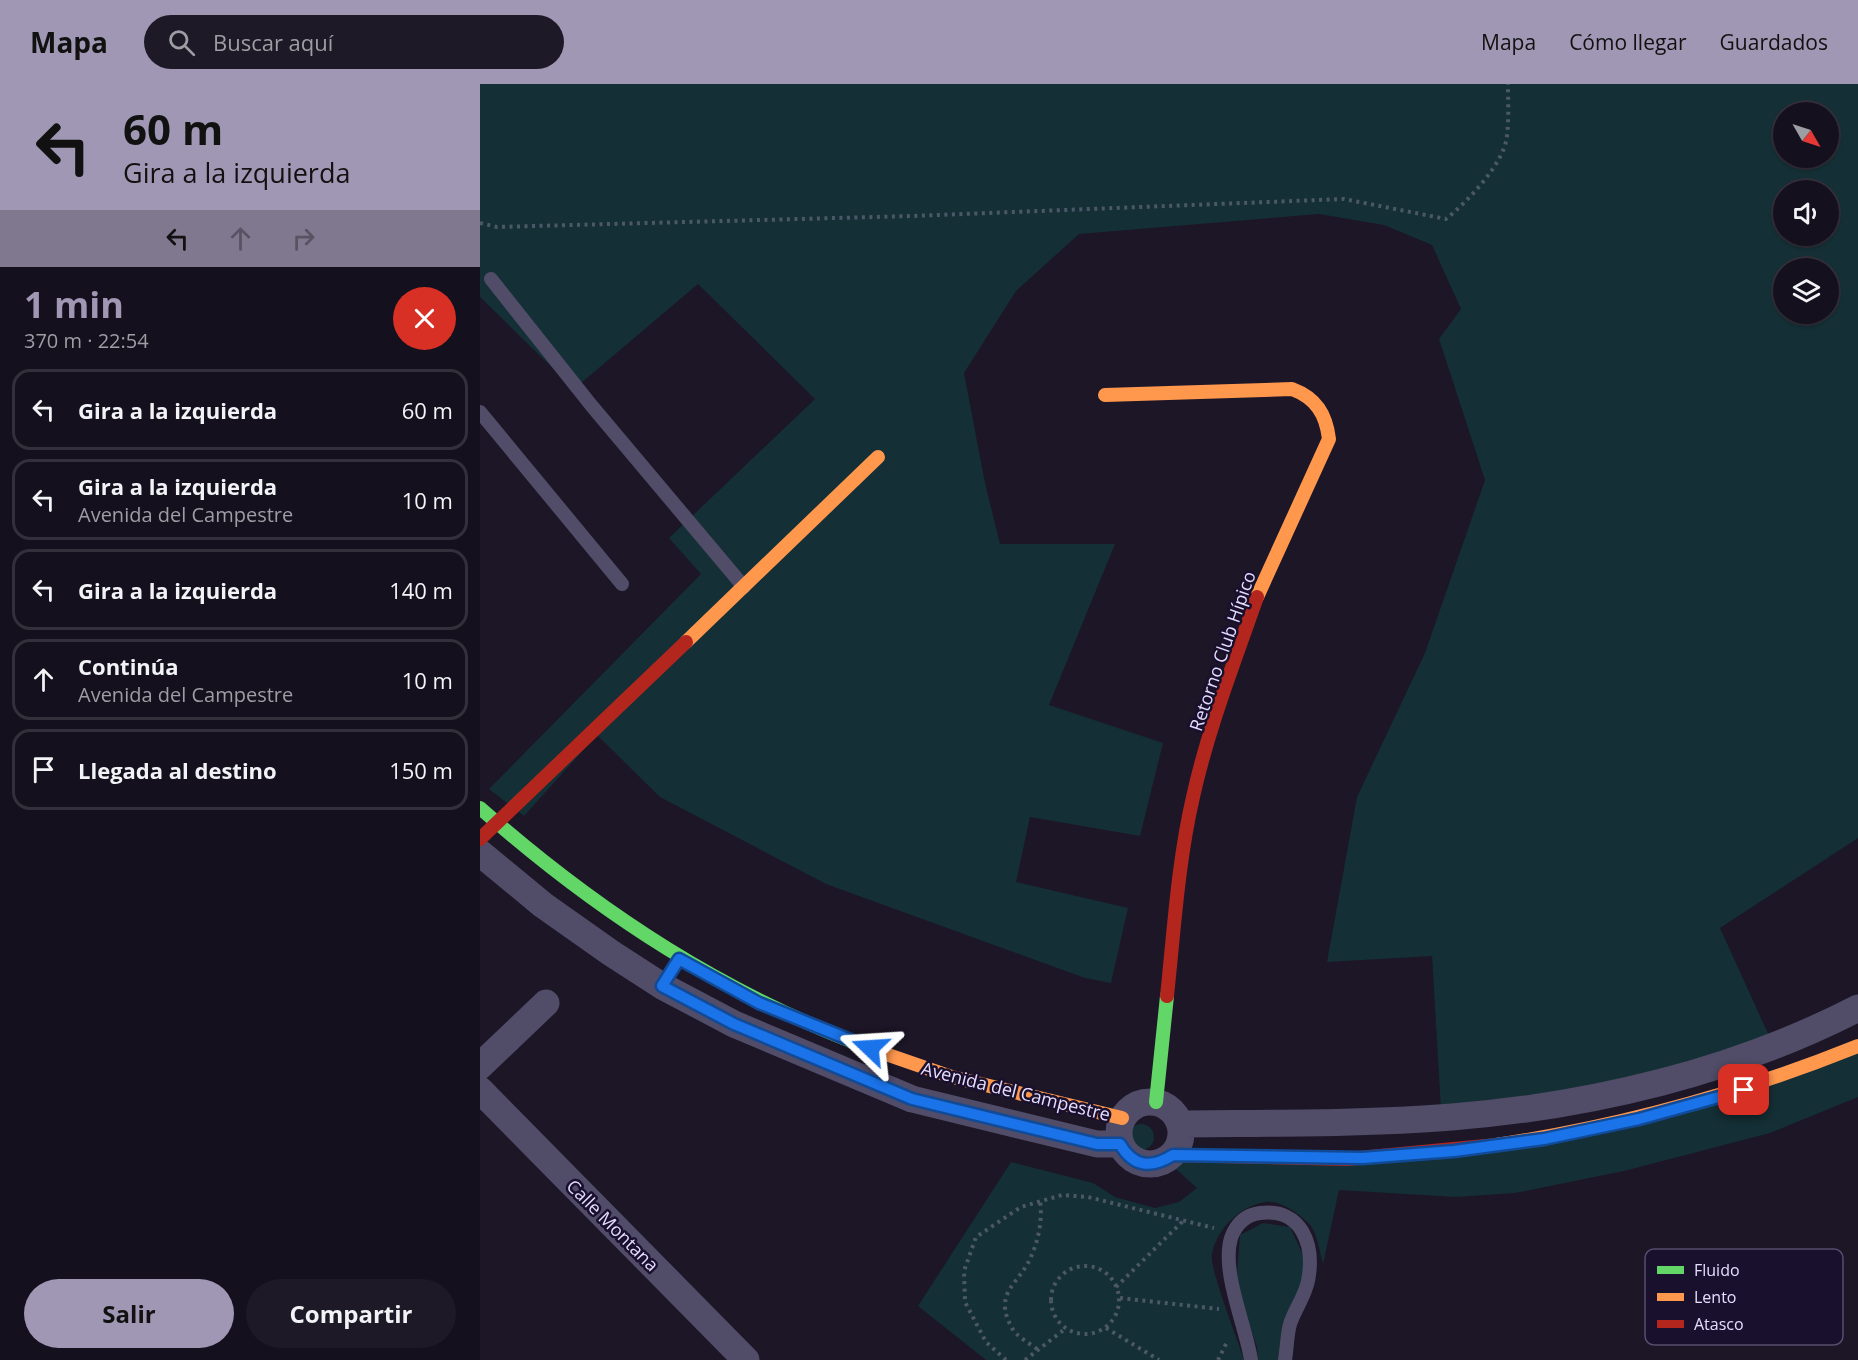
<!DOCTYPE html>
<html lang="es">
<head>
<meta charset="utf-8">
<style>
  :root { --surface:#15101d; --page:#1e1926; --text:#f1f3f6; --muted:#9d9da4; --line:#34303b; --accent:#9f97b3 }
  body { margin:0; font-family:"Open Sans",sans-serif; background:var(--page); color:var(--text); height:100vh; display:flex; flex-direction:column; font-size:22px; white-space:nowrap }
  * { box-sizing:border-box; margin:0 }
  p { font-size:20px; color:var(--muted) }
  .icon { flex:none; width:33px; height:33px; fill:none; stroke:currentColor; stroke-width:2; stroke-linecap:round; stroke-linejoin:round }
  .map { position:relative; flex:1; overflow:hidden }
  .drawer { display:flex; flex-direction:column; background:var(--surface); width:480px }
  .drawer>* { flex:none }
  .hud { background:#9f97b3; color:#111; overflow:hidden }
  .needle { width:39px; rotate:129deg }
  .tools { position:absolute; left:1293px; top:18px; display:grid; gap:12px }
  .tools a { display:grid; place-items:center; width:66px; height:66px; border-radius:50%; background:var(--surface); box-shadow:0 2px 4px #0004,0 0 0 2px var(--line); font-size:30px }
  .pin { position:absolute; display:grid; place-items:center; width:51px; height:51px; color:#fff; margin:-26px; border-radius:12px; box-shadow:0 3px 9px #0006 }
  .me { position:absolute; width:66px; margin:-33px; rotate:290deg; stroke-linejoin:round; filter:drop-shadow(0 0 4px #0008) }
  .turn { display:flex; align-items:center; gap:21px; height:126px; padding:0 24px; font-size:27px }
  .turn .icon { width:78px; height:78px; stroke-width:2.5 }
  .turn b { display:block; font-size:42px; line-height:51px }
  .lanes { display:flex; align-items:center; height:57px; padding:0 24px; background:#0003; justify-content:center; gap:30px; direction:ltr }
  .lanes .off { opacity:.35 }
  .round { display:grid; place-items:center; flex:none; width:63px; height:63px; border-radius:32px; background:var(--page) }
  .headline { display:flex; align-items:center; justify-content:space-between; height:102px; padding:0 24px }
  h1 { font-size:36px; font-weight:700; line-height:45px; color:var(--accent) }
  .cta { display:flex; gap:12px; margin-top:auto; padding:12px 24px }
  .cta a { flex:1; height:69px; border-radius:36px; background:var(--accent); color:#111; font-size:24px; font-weight:700; line-height:69px; text-align:center }
  .cta a+a { background:var(--page); color:var(--text) }
  ul { padding:0; list-style:none }
  li { display:flex; align-items:center; gap:18px; height:81px; margin:0 12px 9px; padding:0 12px; border:3px solid var(--line); border-radius:18px }
  li div { flex:1 }
  li b { display:block; font-size:22px }
  li em { font-style:normal }
  header { display:flex; align-items:center; gap:36px; box-sizing:border-box; height:84px; padding:0 30px; background:var(--accent); color:#111 }
  header strong { font-size:28px }
  nav { display:flex; gap:33px; margin-inline-start:auto; font-size:21px }
  .search { width:420px; height:54px; background:var(--page); display:flex; align-items:center; gap:15px; box-sizing:border-box; padding:0 21px; border-radius:33px; color:var(--muted); font-size:22px }
  main { display:flex; flex:1; min-height:0 }
  .map>svg:first-child { display:block }
</style>
</head>
<body>
<header>
<strong>Mapa</strong>
<div class="search"><svg class="icon" aria-label="search" viewBox="0 0 24 24"><circle cx="10" cy="10" r="6"/><path d="M15 15l6 6"/></svg>Buscar aquí</div>
<nav><a>Mapa</a><a>Cómo llegar</a><a>Guardados</a></nav>
</header>
<main>
<section class="drawer">
<div class="hud">
<div class="turn"><svg class="icon" aria-label="left" viewBox="0 0 24 24"><path d="M17 20v-9H6M10 6l-5 5 5 5"/></svg><div><b>60 m</b>Gira a la izquierda</div></div>
<div class="lanes"><svg class="icon" aria-label="left" viewBox="0 0 24 24"><path d="M17 20v-9H6M10 6l-5 5 5 5"/></svg><svg class="icon off" aria-label="ahead" viewBox="0 0 24 24"><path d="M12 20V5M6 11l6-6 6 6"/></svg><svg class="icon off" aria-label="right" viewBox="0 0 24 24"><path d="M7 20v-9h11M14 6l5 5-5 5"/></svg></div>
</div>
<div class="headline"><div><h1>1 min</h1><p>370 m · 22:54</p></div><a class="round" style="background:#d93025;color:#fff"><svg class="icon" aria-label="close" viewBox="0 0 24 24"><path d="M6 6l12 12M18 6L6 18"/></svg></a></div>
<ul>
<li><svg class="icon" aria-label="left" viewBox="0 0 24 24"><path d="M17 20v-9H6M10 6l-5 5 5 5"/></svg><div><b>Gira a la izquierda</b></div><em>60 m</em></li>
<li><svg class="icon" aria-label="left" viewBox="0 0 24 24"><path d="M17 20v-9H6M10 6l-5 5 5 5"/></svg><div><b>Gira a la izquierda</b><p>Avenida del Campestre</p></div><em>10 m</em></li>
<li><svg class="icon" aria-label="left" viewBox="0 0 24 24"><path d="M17 20v-9H6M10 6l-5 5 5 5"/></svg><div><b>Gira a la izquierda</b></div><em>140 m</em></li>
<li><svg class="icon" aria-label="ahead" viewBox="0 0 24 24"><path d="M12 20V5M6 11l6-6 6 6"/></svg><div><b>Continúa</b><p>Avenida del Campestre</p></div><em>10 m</em></li>
<li><svg class="icon" aria-label="arrive" viewBox="0 0 24 24"><path d="M6 21V4h12l-3 4 3 4H6"/></svg><div><b>Llegada al destino</b></div><em>150 m</em></li>
</ul>
<div class="cta"><a>Salir</a><a>Compartir</a></div>
</section>
<div class="map">
<svg width="1378" height="1276" viewBox="0 0 1378 1276">
  <rect width="100%" height="100%" fill="#1c1627"/>
  <!-- green -->
  <path fill="#142f35" fill-rule="evenodd" d="M0,0h1378v754l-138,90 56,123 -334,75 -10,-170 -105,6 30,-165 68,-144 60,-173 -46,-141 22,-30 -29,-64 -48,-20 -65,-11 -240,20 -63,57 -52,82 21,110 15,61h115l-66,161 114,38 -23,93 -110,-19 -14,65 112,26 -17,75 -26,-5 -259,-94 -166,-87 -63,-62 -73,81 -35,-27 212,-215 -32,-36 146,-139 -117,-115 -124,105 -94,-92zM1304,28h44v46h-44zM1304,106h44v46h-44zM1304,184h44v46h-44z
    M1378,966v47l-88,36 -146,38 -109,22 -59,4 -117,-7 -16,74c-3,-11 -6,-31 -13,-39 -10,-11 -30,-25 -44,-23 -27,4 -49,27 -54,52 -3,14 26,86 32,106h-258l-68,-54 93,-144 82,21 22,14 40,11 24,-6 18,-14 -30,-27 362,-16z
    M648 1053a13 13 0 1 1 26 0a13 13 0 1 1-26 0Z
    M783,1139l27,4 15,32 -15,101h-32l-1,-13 -21,-60 4,-52z"/>
  <g fill="none" stroke-linecap="round" stroke-linejoin="round">
    <!-- path -->
    <path stroke="#4c5768" stroke-width="4" stroke-dasharray="3 4.5" stroke-linecap="butt" d="M0,139l17,4 415,-11 432,-17 102,20c21,-17 58,-55 61,-83 2,-17 1,-35 1,-52
      M571 1216a34 34 0 1 1 68 0a34 34 0 1 1-68 0Z
      M636,1203l68,-67
      M640,1214l99,11
      M626,1244l53,32
      M557,1265c-8,-6 -21,-13 -25,-21 -19,-34 5,-43 17,-67 9,-18 14,-41 11,-60
      M526,1276l-20,-18 -21,-40 -1,-31 12,-34 45,-30 41,-12 26,2 126,31
      M545,1276l40,-31
      M738,1276l9,-18"/>
    <!-- lane -->
    <path stroke="#514c67" stroke-width="14" d="M11,195l100,126 153,182
      M0,328l142,172
      M771,1276c-5,-34 -30,-88 -20,-122 5,-14 14,-23 29,-25 42,-5 55,32 48,68 -3,15 -13,28 -18,43 -3,11 -3,24 -5,36"/>
    <!-- street -->
    <path stroke="#514c67" stroke-width="27" d="M0,769l63,52 68,48 51,33 72,38 178,75 185,45h23
      M0,982l66,-63
      M0,1006l266,270
      M639 1049a31 31 0 1 1 62 0a31 31 0 1 1-62 0Z
      M700,1040c91,-1 182,0 272,-7 139,-11 282,-45 406,-109"/>
    <!-- fast -->
    <path stroke="#63d668" stroke-width="14" d="M0,724c120,106 247,188 397,243
      M676,1018l11,-106"/>
    <!-- slow -->
    <path stroke="#ff974d" stroke-width="14" d="M625,311l187,-6c24,9 34,25 37,50l-72,158
      M206,558l192,-185
      M397,967l75,26 170,41
      M1016,1061c127,-19 243,-51 362,-99"/>
    <!-- jam -->
    <path stroke="#b3261e" stroke-width="14" d="M0,755l206,-197
      M687,912c7,-66 11,-134 26,-199 15,-68 41,-134 64,-200
      M693,1071l175,4 148,-14"/>
  </g>
  <g fill="none" stroke-linecap="round" stroke-linejoin="round">
    <!-- route casing -->
    <g stroke="#114b97" stroke-width="15">
      <path id="route" d="M390,964l-111,-45 -80,-44 -17,27 72,38 178,75 185,45h23c13,23 31,25 53,11l189,3 92,-7 90,-12 95,-20 105,-29"/>
    </g>
    <!-- route -->
    <use href="#route" stroke="#1a73e8" stroke-width="10"/>
  </g>
  <g text-anchor="middle" dominant-baseline="central" stroke-width="5" stroke-linejoin="round" paint-order="stroke">
    <!-- street labels -->
    <g font-size="18" fill="#e5dcff" stroke="#19102d">
      <text transform="translate(742 567) rotate(-71)">Retorno Club Hípico</text>
      <text transform="translate(536 1007) rotate(14)">Avenida del Campestre</text>
      <text transform="translate(133 1141) rotate(45)">Calle Montana</text>
    </g>
  </g>
  <!-- legend -->
  <rect x="1165" y="1165" width="198" height="96" rx="9" fill="#19102d" stroke="#564d6c" stroke-width="1.5"/>
  <rect x="1177" y="1182" width="27" height="8" fill="#63d668"/>
  <rect x="1177" y="1209" width="27" height="8" fill="#ff974d"/>
  <rect x="1177" y="1236" width="27" height="8" fill="#b3261e"/>
  <g font-size="16" fill="#e5dcff">
    <text x="1214" y="1192">Fluido</text>
    <text x="1214" y="1219">Lento</text>
    <text x="1214" y="1246">Atasco</text>
  </g>
</svg>
<div class="tools">
<a><svg class="needle" viewBox="-14 -14 28 28"><path d="M0-13l5 13h-10z" fill="#e53935"/><path d="M0 13l5-13h-10z" fill="#9d9da4"/></svg></a>
<a><svg class="icon" aria-label="sound" viewBox="0 0 24 24"><path d="M4 9h4l5-4v14l-5-4H4zM17 9q2 3 0 6"/></svg></a>
<a><svg class="icon" aria-label="layers" viewBox="0 0 24 24"><path d="M12 4l9 5-9 5-9-5zM3 14l9 5 9-5"/></svg></a>
</div>
<div class="pin" style="left:1264px;top:1006px;background:#d93025"><svg class="icon" aria-label="arrive" viewBox="0 0 24 24"><path d="M6 21V4h12l-3 4 3 4H6"/></svg></div>
<svg class="me" style="left:390px;top:964px" viewBox="-20 -20 40 40"><path d="M0-17L14 15 0 8-14 15z" fill="#1a73e8" stroke="#fff" stroke-width="4"/></svg>
</div>
</main>
</body>
</html>
